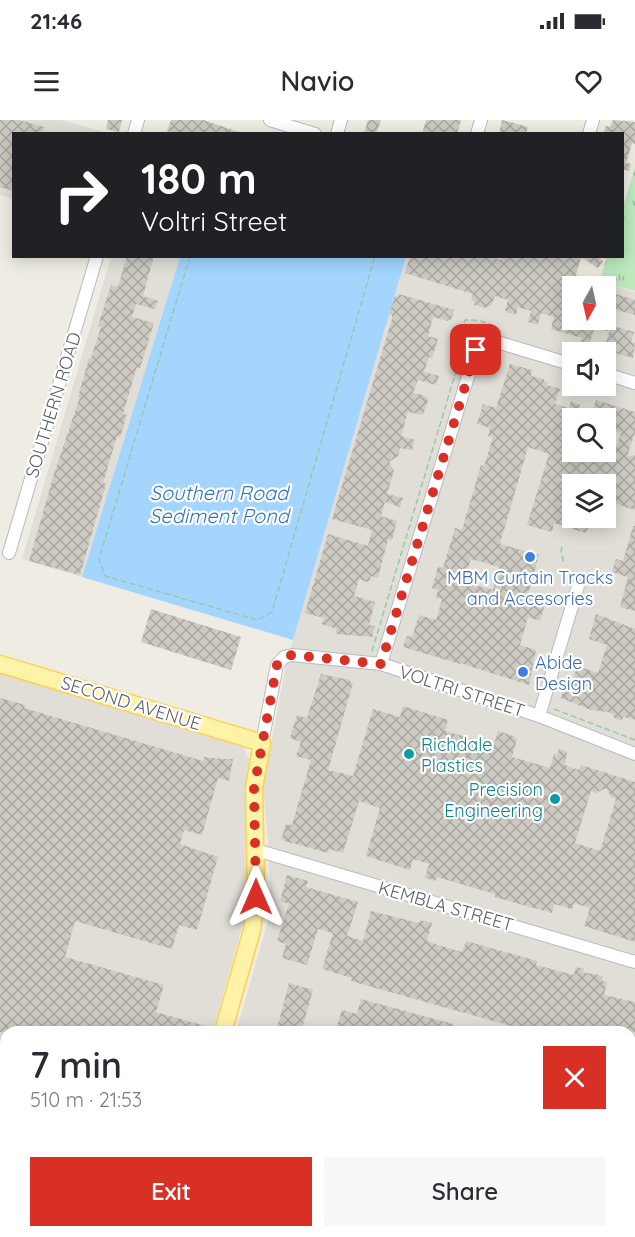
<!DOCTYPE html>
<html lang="en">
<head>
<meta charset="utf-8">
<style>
  :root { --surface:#fff; --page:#f7f7f7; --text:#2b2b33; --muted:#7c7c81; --accent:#d93025 }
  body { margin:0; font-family:Quicksand,sans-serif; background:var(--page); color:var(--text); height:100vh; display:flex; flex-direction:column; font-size:22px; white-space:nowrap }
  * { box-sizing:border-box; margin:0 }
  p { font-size:20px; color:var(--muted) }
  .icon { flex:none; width:33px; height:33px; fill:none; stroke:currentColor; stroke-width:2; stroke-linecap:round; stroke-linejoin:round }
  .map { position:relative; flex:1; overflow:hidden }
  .details { position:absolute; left:0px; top:906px; width:636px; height:212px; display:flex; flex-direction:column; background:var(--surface); border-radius:18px 18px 0 0; box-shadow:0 3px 15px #0003 }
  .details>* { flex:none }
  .banner { position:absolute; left:12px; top:12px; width:612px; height:126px; border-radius:0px; box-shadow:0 3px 15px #0003; background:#202124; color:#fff; overflow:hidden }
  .needle { width:39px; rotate:188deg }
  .buttons { position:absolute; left:562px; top:156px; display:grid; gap:12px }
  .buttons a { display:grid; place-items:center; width:54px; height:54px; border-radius:0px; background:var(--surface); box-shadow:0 3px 15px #0003; font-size:30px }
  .pin { position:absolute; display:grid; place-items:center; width:51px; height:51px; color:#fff; margin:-26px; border-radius:12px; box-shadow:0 3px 9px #0006 }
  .me { position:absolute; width:66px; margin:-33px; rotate:0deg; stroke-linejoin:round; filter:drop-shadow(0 0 4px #0008) }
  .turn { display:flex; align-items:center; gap:21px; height:126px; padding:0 30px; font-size:27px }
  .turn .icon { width:78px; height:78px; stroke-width:2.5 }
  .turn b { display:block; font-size:42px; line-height:51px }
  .round { display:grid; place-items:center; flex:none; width:63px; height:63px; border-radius:0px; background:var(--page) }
  .headline { display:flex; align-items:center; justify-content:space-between; height:102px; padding:0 30px }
  h1 { font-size:36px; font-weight:600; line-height:45px }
  .action { display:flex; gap:12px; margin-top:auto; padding:12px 30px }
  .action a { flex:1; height:69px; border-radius:0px; background:var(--accent); color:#fff; font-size:24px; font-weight:600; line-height:69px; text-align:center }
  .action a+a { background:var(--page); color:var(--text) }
  .status { display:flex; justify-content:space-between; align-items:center; height:42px; padding:0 30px; background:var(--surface); direction:ltr }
  .status svg { height:16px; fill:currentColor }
  header { display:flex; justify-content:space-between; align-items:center; height:78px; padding:0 30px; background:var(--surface); font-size:27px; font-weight:600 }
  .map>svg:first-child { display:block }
</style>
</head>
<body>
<div class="status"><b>21:46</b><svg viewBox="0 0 49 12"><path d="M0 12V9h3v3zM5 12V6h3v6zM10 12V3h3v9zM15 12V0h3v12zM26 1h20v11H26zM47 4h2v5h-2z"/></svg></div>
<header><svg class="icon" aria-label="menu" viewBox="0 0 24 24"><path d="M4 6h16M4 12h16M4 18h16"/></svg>Navio<svg class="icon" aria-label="heart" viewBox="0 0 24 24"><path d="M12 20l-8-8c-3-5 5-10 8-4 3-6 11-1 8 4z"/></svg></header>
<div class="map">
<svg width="635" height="1117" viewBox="0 0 635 1117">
  <defs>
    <pattern id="grass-tufts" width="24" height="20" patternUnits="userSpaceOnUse" patternTransform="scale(1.5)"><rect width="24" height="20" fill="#bceabd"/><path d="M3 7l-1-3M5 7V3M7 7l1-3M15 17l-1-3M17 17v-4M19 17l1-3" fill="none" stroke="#9cc19d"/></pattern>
    <pattern id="building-cross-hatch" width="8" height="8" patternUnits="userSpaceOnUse" patternTransform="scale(1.5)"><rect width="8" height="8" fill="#cdcac2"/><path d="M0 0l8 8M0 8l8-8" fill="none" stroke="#a9a7a1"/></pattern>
  </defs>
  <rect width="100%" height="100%" fill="#efede3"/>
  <!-- commercial -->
  <path fill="#fff7d8" d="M0,1045l6,2v65h137l-2,5h-141z"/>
  <!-- industrial -->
  <path fill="#e0ded7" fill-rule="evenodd" d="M0,0h62l45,13 -93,1 -1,65 -13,-4z
    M111,137h69l-98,320 -60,-18z
    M406,137h111l118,35v945h-458l2,-5h451v-200h-394l35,-121 -3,-70 -5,-53 23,-124zM573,166h33v34h-33zM573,232h33v34h-33zM573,298h33v34h-33zM573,364h33v34h-33z
    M0,552l242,73 7,14 -4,31 1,122 -33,120h-207v122l-6,-2z"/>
  <!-- grass -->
  <path fill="url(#grass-tufts)" d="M635,47v124l-35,-10 7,-24 15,-1 1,-49z"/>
  <!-- park -->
  <path fill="#bceabd" d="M635,89v61l-17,-5 3,-8 1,-1z"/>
  <!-- water -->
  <path fill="#a3d5ff" d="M180,137h226l-113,383 -211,-63z"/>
  <!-- building -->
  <path fill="url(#building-cross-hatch)" fill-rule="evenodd" d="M0,0h19l25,7 -2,7h-28v57l-14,-4z
    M108,0h14l-3,12 -13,-3z
    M171,0h32l36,12 -1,2h-62l-9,-3z
    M368,0h13l-5,14h-12z
    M426,0h35l-4,14h-35z
    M502,0l26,7 -2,7h-27z
    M613,0l22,2v22l-3,-1 -6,20 5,1 -2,7 -7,-2v-35l-18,-2 2,-6 4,1z
    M127,136h27l-11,40 15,5 -3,8 -19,-5 -4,13 22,6 -14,45 -3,-1 -14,47 4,1 -7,22 -3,-1 -14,47 3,1 -26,91 -51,-14 25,-87 26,-77h-2l11,-39h2l10,-31 -3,-1 13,-41 7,2z
    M410,136h79l12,4 1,-4h94l7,5 -5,7 -17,-11 -8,29v34h24l-8,26 -8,-2 1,-6 -31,-9 3,-12 -13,-4 -3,12 -10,-3 3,-11 -13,-4 -2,7 -9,-1 -2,-3 3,-10 -13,-4 -4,10h-3l-2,2 -12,-3v-4l-3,-1 2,-6 -68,-21z
    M606,171l29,9v15l-21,-6 -6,22h-2z
    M399,174l55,16 -3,10 -2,-1 -1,2 -15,-4 -5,19 10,3 -6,19 -3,-1 -5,15 15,4 -3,9 -18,-5 -5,13 13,3 2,4 -5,15 -15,-3 -7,24 14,4 -3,10 -12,-2 -2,8 -9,6 5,9 -7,23 16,4 -3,9 -15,-5 -4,14 16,5 -5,19 -4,-1 -10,39 -7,-2 -1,4 -3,2 -8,-3 -5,17 21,6 -6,23 6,1 -3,11 -37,-3 2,-5 -15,-5 2,-6 -19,-5 23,-79 40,12 4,-16 -40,-11 60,-200v-4l-3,-1 6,-18 3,1z
    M611,205l23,7 -3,10 4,1 -2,15 -29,-8z
    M510,244l22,6 -1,6 13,3v2l4,1 -1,3 13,4 -5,15 14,4 2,-7 9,4 -4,13h-3v34h33l8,2 7,-21 -15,-4v-11h-16l6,-18 39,12v20l-8,25 8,-2v55l-29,-9v-17h-33v34h39l-18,9 -5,-1 -3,7 -32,-10 -2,9 -25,-7 22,-71 -21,-7 -28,97 39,11 -11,39 15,4 2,6 -5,17 -12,-4 -8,28 16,5 -7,35 -69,-22v1l-57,-17 4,-11 5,1 7,-22 17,5 6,-21 -6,-1 2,-8 -6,-2 6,-21 5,1 12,-40 7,2 19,-65 3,1 9,-29 -5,-1 2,-8 -13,-4 6,-20 13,4zM471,439l28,8 -6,23 -30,-8z
    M633,406h2v85l-15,-4 8,-30 -16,-5 4,-13 7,2z
    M151,489l90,28 -10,33 -90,-28z
    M596,494l39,15v91l-11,-3 -3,4 -8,-4 1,-2 -6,-3 -17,-2 -30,-12 3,-11 7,2 6,-23 21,7 9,-28 -18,-6z
    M321,554l29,6v2l3,1 -25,87 25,6 20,-67 27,8 3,-11 45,14 -3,11 49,14 4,-14 13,4 6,4 -5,18 38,11 4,-14 3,1 2,-6 8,3 -2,13 14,5 2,-5 54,17v160l-51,-16 6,-18 -16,-5 -2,6 -18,-5 -2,9 -57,-16v-3l-58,-17 -2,4 -10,-3 4,-14 -16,-5 -3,11 -44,-14 14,-48 -21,-7 -16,52 -14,-4 -1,4 -47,-13 5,-16 6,1 19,-65 -15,-4 5,-14 -11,-4 7,-23 10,3zM606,668l5,9 5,2 -16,52 -25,-8 16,-52 5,2z
    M0,578l25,7 -1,3 179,53 1,-4 18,2h11l-4,22 -11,-3 -16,57 -18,-5 -4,14 38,13 -21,73 -18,-5 -7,24 -97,-28 -10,36 99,28 -8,27 49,14 -2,6h-203z
    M287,755l21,6 -2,6 52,15 -11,34 16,5 8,-30 48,12 1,-3 12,3 -5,18 11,4 24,7 4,-11 71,20 -1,4 38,10 2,-8 8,2 -1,3 20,4 -1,5 5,1 -3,13 31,7v30h-103l-181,-51 1,-3 -30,-9 11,-36 -15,-4 -11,36 -25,-7 4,-14 -9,-3 12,-37 -9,-3z
    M289,863l24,7 -12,42h-25z
    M361,879l92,25 -2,8h-116l7,-22 15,4z"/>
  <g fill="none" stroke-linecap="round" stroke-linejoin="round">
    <!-- minor casing -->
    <g stroke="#b8bbc1" stroke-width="14">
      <path id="minor" d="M270,0l45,14
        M134,14l4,-14
        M337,14l4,-14
        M477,14l4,-14
        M589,14l4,-14
        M606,254l29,9
        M9,433l88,-297
        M381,544l95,-314 8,-10 13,2 76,23
        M539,596l39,-130
        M262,623l15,-78 7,-8 8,-2 89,9 158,52 96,38
        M256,730l379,112
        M630,979l5,2
        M0,1038l6,2
        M0,1059l6,2
        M63,1117l1,-5
        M573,1117l2,-5"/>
    </g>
    <!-- major casing -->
    <g stroke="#ffd14c" stroke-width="19">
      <path id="major" d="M0,544l262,79 -8,45 2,109 -4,33 -29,102
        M165,1117l1,-5"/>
    </g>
    <!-- path -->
    <path stroke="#95cba6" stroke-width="1.5" stroke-dasharray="6 3" stroke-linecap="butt" d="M190,136l-91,303 6,17 152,44 15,-8 103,-356
      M562,427l-1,4 3,13
      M372,531l88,-293 -1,-19 6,-19c17,0 24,2 37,13
      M554,589l81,31"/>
    <!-- minor -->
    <use href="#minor" stroke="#fff" stroke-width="12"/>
    <!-- major -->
    <use href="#major" stroke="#fff3a8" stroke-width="16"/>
  </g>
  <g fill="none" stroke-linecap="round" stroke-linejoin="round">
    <!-- route -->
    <path stroke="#d93025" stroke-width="10" stroke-dasharray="0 18" d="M256,777l-2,-109 23,-123 7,-8 8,-2 89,9 95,-314"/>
  </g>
  <!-- markers -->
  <g fill="#3f7fe0" stroke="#fff" stroke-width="2">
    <circle cx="530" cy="437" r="6"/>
    <circle cx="523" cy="552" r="6"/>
  </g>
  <g fill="#0f9aa8" stroke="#fff" stroke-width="2">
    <circle cx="409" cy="634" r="6"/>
    <circle cx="555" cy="679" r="6"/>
  </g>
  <g text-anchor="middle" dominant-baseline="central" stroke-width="4.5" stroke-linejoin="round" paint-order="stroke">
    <!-- street labels -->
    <g font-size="18" fill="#5b5f65" stroke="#fff">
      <text transform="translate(53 285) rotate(-73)">SOUTHERN ROAD</text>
      <text transform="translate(462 571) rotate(18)">VOLTRI STREET</text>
      <text transform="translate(131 583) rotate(17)">SECOND AVENUE</text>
      <text transform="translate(446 786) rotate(16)">KEMBLA STREET</text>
    </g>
    <!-- shop labels -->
    <g font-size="18" fill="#366cbe" stroke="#fff">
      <text x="530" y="457">MBM Curtain Tracks<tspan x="530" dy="21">and Accesories</tspan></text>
      <text x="535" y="542" text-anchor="start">Abide<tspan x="535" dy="21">Design</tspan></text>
    </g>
    <!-- culture labels -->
    <g font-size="18" fill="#0d838f" stroke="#fff" text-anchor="start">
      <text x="421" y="624">Richdale<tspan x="421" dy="21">Plastics</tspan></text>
      <text x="543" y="669" text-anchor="end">Precision<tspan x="543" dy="21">Engineering</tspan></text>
    </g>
    <!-- water labels -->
    <g font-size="20" font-style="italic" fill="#3474bd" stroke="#fff">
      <text x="219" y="372">Southern Road<tspan x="219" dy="23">Sediment Pond</tspan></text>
    </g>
  </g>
</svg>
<div class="buttons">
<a><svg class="needle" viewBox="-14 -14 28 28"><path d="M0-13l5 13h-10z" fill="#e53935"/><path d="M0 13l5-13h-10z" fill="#7c7c81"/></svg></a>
<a><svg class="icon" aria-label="sound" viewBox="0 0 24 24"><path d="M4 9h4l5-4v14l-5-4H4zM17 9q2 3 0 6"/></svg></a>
<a><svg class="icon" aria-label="search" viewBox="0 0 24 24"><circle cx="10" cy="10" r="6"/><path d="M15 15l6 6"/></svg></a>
<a><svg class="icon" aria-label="layers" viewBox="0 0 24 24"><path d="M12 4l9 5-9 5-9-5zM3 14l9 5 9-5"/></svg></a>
</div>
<div class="pin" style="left:476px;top:230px;background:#d93025"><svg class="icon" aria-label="arrive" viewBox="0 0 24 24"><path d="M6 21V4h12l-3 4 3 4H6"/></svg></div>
<svg class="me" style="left:256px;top:777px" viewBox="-20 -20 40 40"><path d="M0-17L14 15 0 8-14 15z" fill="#d93025" stroke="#fff" stroke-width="4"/></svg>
<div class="banner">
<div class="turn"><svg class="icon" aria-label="right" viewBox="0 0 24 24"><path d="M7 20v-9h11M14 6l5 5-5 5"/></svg><div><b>180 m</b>Voltri Street</div></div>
</div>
<section class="details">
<div class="headline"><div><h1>7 min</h1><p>510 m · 21:53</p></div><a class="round" style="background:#d93025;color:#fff"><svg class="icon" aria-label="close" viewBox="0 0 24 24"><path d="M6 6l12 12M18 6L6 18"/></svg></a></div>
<div class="action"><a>Exit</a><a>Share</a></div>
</section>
</div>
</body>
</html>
